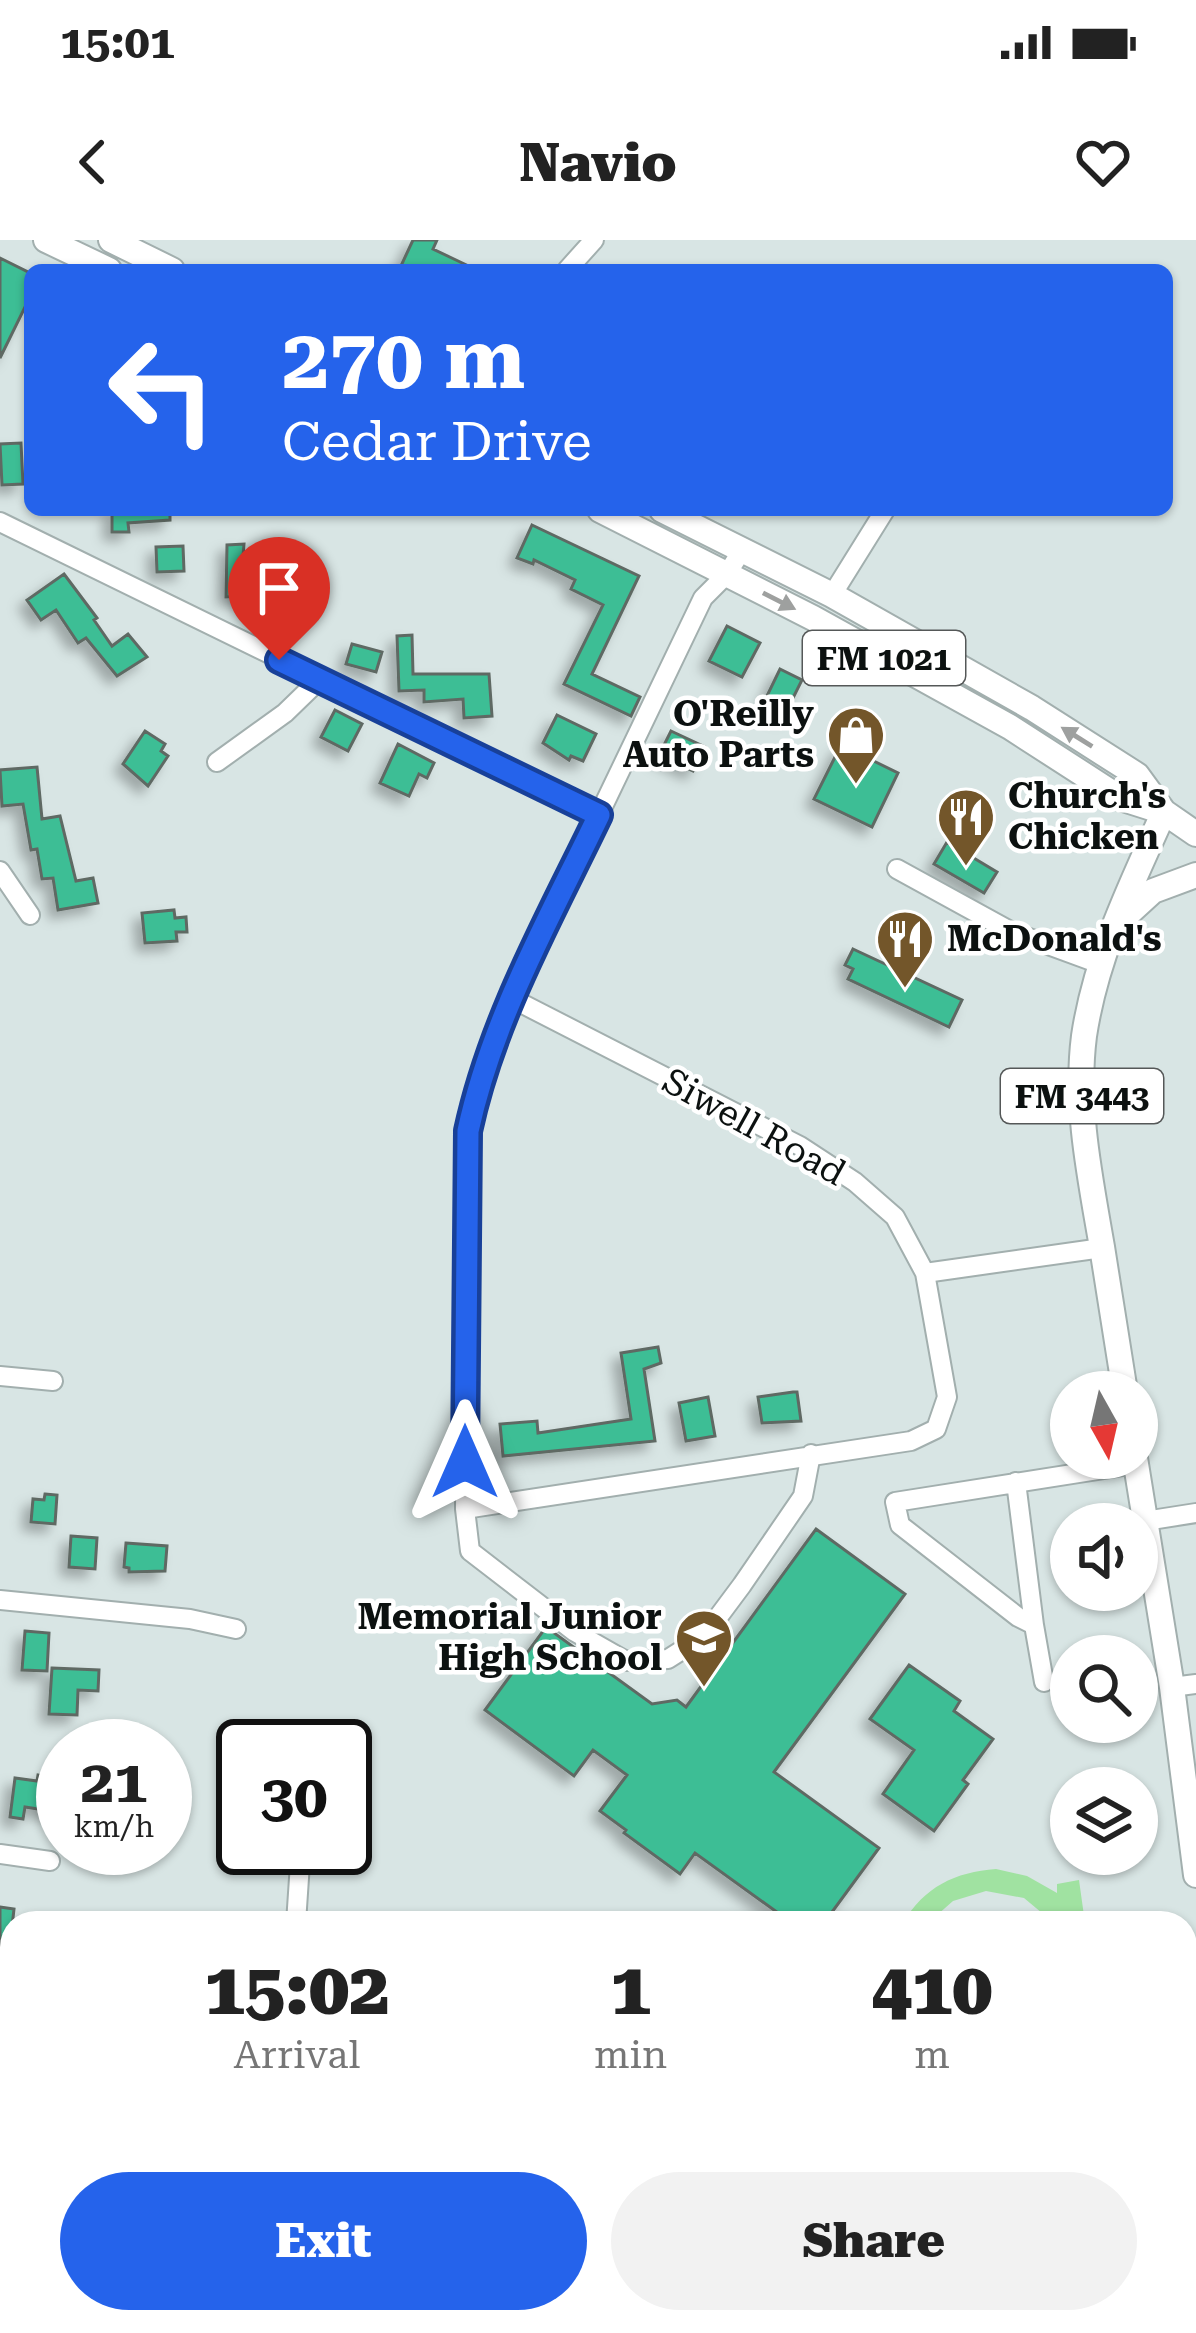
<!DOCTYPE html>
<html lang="en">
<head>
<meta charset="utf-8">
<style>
  :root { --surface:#fff; --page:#f2f2f2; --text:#222; --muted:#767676; --accent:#2563eb }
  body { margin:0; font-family:"Roboto Serif",serif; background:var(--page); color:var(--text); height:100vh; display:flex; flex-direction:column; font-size:45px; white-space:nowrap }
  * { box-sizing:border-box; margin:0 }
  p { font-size:39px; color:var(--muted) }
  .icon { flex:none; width:66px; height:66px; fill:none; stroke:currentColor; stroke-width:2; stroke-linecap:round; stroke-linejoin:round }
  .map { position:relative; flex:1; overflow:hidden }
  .details { position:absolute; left:0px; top:1671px; width:1197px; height:423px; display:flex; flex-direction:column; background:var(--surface); border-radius:36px 36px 0 0; box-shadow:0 3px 9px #0004 }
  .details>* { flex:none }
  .hud { position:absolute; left:24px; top:24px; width:1149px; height:252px; border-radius:18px; box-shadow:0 3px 9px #0004; background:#2563eb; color:#fff; overflow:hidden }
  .needle { width:78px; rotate:172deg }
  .controls { position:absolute; left:1050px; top:1131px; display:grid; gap:24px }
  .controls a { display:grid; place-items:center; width:108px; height:108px; border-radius:50%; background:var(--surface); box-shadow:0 3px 9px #0004; font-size:60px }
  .speed { position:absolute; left:36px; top:1479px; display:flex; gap:24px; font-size:60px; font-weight:700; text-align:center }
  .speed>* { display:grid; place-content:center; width:156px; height:156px; border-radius:50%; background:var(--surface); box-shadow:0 3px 9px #0004; line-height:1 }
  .speed small { font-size:30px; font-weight:400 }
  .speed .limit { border:6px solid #111; border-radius:18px; background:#fff; color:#111 }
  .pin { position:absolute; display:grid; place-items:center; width:102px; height:102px; color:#fff; margin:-123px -51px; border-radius:50% 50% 50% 0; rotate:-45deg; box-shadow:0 0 12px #0007 }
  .pin .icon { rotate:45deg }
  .me { position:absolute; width:132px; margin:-66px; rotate:0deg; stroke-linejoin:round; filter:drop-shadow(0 0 9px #0008) }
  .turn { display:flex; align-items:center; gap:42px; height:252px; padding:0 60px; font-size:54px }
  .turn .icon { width:156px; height:156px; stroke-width:2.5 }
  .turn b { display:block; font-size:84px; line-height:102px }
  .eta { display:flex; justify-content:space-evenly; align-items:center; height:204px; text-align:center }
  .eta b { font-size:72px; font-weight:800; line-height:84px }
  .primary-button { display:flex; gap:24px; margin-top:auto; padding:24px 60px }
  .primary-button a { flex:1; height:138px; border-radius:72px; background:var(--accent); color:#fff; font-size:48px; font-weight:800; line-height:138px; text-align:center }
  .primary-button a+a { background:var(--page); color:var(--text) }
  .status { display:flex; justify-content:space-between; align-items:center; height:84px; padding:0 60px; background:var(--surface); direction:ltr }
  .status svg { height:33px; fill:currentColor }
  header { display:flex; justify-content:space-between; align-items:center; height:156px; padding:0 60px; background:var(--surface); font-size:54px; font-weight:800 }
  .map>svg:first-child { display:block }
</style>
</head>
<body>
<div class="status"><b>15:01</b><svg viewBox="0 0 49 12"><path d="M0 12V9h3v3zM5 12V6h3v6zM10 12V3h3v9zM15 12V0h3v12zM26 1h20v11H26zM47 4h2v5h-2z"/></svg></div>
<header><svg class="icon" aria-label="back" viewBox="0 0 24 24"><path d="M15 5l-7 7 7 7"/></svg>Navio<svg class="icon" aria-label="heart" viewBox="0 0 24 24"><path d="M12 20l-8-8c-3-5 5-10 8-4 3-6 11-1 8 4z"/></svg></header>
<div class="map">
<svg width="1196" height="2093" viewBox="0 0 1196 2093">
  <defs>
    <filter id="shadow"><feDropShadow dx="-8" dy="8" stdDeviation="6" flood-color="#0004"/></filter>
  </defs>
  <rect width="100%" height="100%" fill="#d8e5e4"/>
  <!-- green -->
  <path fill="#a0e2a1" d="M996,1629l31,7 30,17v-9l22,-4 6,43h-31l-30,-25 -38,-7 -33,10 -25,22h-25c21,-36 52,-51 93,-54z"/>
  <!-- building -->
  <path fill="#3cbe95" stroke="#5f6964" stroke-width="3" filter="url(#shadow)" d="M413,0h24l-4,9 44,21h-78z
    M0,18l30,15v24l-30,61z
    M21,203l2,41 -21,1 -2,-41z
    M112,270h58v10l-42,3 1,9h-17z
    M532,285l107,51 -47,98 48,23 -9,19 -67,-32 39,-79 -32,-16 4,-9 -41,-20 -1,4 -16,-6z
    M244,304l-2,26 9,-1v7h28l1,36h-18v-17l-36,2 1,-52z
    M183,306l1,25 -27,1 -1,-25z
    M64,334l33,44 -3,2 18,26 16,-12 19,23 -30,19 -31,-38 -8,5 -22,-33 -15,10 -14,-20z
    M727,386l33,17 -18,34 -33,-16z
    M412,395l1,39h76l3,42 -28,2 -1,-19 -39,3v-12l-25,1 -2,-55z
    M352,404l30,8 -6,20 -30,-8z
    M780,429l22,11 -17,34 -22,-10z
    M335,470l27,14 -14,27 -27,-14z
    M557,475l39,19 -13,27 -12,-5 -2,4 -26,-17z
    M145,491l20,13 -4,7 7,5 -20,30 -25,-22z
    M671,491l34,16 -12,24 -34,-16z
    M398,504l36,19 -7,15 -8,-4 -10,22 -29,-13z
    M841,505l57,28 -26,54 -58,-28z
    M37,527l5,52 18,-3 16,65 17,-3 5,25 -40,7 -5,-32 -11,1 -5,-30 -6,1 -8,-46 -21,2 -2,-36z
    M947,602l50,30 -13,21 -50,-29z
    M174,670l1,8 11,-1 1,15h-11l1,9 -32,2 -3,-30z
    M853,709l109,51 -13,27 -101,-48 5,-10 -8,-4z
    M658,1107l3,16 -17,6 11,72 -152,15 -3,-32 37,-3 1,12 93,-14 -10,-66z
    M793,1152h4l4,29 -39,2 -4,-26z
    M708,1157l7,39 -29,5 -7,-38z
    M45,1254l12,1 -2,29 -24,-2 2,-23 11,1z
    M816,1289l89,65 -131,178 105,76 -55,75h-32l-97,-70 -15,21 -56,-41 2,-3 -26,-19 27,-36 -34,-25 -19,26 -89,-66 61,-83 106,77 25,-4 9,7z
    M71,1296l26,2 -2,31 -26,-2z
    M126,1303l41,3 -2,25 -36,1v-4l-5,-1z
    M25,1391l24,2 -2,38 -25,-1z
    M909,1425l51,36 -6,10 39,28 -30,41 5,4 -34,47 -51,-37 31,-44 -44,-31z
    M52,1428l47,2 -1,21 -20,-1 -1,25 -28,-1z
    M38,1535l25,4v29l-5,-1 -1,5 -32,-5 -2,12 -13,-2 5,-39 22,3z
    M0,1667l14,2 -5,45 -9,-1z"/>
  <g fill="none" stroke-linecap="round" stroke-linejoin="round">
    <!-- minor casing -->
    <g stroke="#a2afae" stroke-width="22">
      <path id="minor" d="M567,30l27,-30
        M0,282l599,293
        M742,310l-15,24 -24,24 -192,400 -31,81 -12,52 -3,378 5,42 105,81 51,29 42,-2 36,-23 38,-51 61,-89 8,-42
        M832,355l53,-85
        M217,522l68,-49 34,-33
        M897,629l113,62 90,33
        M0,631l30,44
        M925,1033l177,-25
        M0,1136l53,5
        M1016,1242l18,143
        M465,1269l446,-68 25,-12 11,-32 -22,-124 -30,-56 -40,-35 -55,-36 -289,-148
        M1145,1281l51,-8
        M0,1360l190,19 46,10
        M1044,1442l-10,-57 -16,-8 -118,-92 -5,-23 241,-38
        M1172,1447l24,-3
        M0,1614l50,7
        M296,1683l5,-75
        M0,1870l12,2
        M267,2093l1,-11
        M619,2093l2,-11"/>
    </g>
    <!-- major casing -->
    <g stroke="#a2afae" stroke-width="28">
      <path id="major" d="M46,0l63,30
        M111,0l61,30
        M600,270l213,108 197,109 110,71 44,14 32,22
        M662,270l170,85 200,113 105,67 27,37
        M1118,683l35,-32 43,-16
        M1125,1152c-8,-48 -15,-97 -23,-145 -12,-70 -27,-140 -18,-211 12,-80 47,-151 80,-224
        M1135,1218l37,229 24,188"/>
    </g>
    <!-- minor -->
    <use href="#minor" stroke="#fff" stroke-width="18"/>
    <!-- major -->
    <use href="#major" stroke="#fff" stroke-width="24"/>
  </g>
  <!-- one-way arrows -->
  <defs><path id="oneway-solid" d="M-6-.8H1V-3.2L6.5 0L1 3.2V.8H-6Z" transform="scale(3)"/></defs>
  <g fill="#9ea09f">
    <use href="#oneway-solid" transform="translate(779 361) rotate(27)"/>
    <use href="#oneway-solid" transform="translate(1077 497) rotate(-148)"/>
  </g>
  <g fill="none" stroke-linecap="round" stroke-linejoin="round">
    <!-- route casing -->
    <g stroke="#184099" stroke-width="30">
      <path id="route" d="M279,420l320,155c-49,102 -107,204 -131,316l-3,331"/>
    </g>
    <!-- route -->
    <use href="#route" stroke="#2563eb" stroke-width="21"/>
  </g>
  <!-- icons -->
  <defs>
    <g id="shop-pin" transform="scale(3)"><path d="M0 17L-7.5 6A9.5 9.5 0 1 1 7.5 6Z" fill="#73562a" stroke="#fff"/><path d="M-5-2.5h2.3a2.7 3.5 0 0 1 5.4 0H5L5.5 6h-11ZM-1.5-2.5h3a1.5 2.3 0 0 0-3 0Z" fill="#fff"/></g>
    <g id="restaurant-pin" transform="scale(3)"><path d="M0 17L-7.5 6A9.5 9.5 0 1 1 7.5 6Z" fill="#73562a" stroke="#fff"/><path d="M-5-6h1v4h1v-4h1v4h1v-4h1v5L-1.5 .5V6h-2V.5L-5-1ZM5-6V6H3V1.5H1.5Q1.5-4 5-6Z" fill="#fff"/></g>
    <g id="school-pin" transform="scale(3)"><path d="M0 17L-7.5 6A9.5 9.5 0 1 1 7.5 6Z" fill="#73562a" stroke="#fff"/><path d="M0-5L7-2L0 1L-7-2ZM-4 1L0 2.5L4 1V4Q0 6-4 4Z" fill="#fff"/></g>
  </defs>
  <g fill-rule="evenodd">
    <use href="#shop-pin" x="856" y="495"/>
    <use href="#restaurant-pin" x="966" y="577"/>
    <use href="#restaurant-pin" x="905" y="699"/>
    <use href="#school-pin" x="704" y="1398"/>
  </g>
  <g text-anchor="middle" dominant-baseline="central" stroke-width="9" stroke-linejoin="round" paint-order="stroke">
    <!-- shield labels -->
    <g fill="#fff" stroke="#555858" stroke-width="3">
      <rect x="803" y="391" width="162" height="54" rx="9"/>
      <rect x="1001" y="829" width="162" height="54" rx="9"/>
    </g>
    <g font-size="33" font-weight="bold" fill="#0c1110">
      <text x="884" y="418">FM 1021</text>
      <text x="1082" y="856">FM 3443</text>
    </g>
    <!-- poi labels -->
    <g font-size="36" font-weight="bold" fill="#0c1110" stroke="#fff" text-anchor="end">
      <text x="814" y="474">O'Reilly<tspan x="814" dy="41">Auto Parts</tspan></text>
      <text x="1008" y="556" text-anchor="start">Church's<tspan x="1008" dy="41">Chicken</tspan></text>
      <text x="947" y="699" text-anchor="start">McDonald's</text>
      <text x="662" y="1377">Memorial Junior<tspan x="662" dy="41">High School</tspan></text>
    </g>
    <!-- street labels -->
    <g font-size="36" fill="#0c1110" stroke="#fff">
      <text transform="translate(754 887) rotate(29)">Siwell Road</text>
    </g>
  </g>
</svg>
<div class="controls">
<a><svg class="needle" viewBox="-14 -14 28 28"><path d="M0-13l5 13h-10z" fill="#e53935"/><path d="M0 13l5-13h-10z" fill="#767676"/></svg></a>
<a><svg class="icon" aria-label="sound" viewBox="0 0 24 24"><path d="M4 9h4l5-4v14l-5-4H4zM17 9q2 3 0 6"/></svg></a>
<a><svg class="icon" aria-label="search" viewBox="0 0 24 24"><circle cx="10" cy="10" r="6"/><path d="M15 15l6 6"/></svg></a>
<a><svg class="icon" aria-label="layers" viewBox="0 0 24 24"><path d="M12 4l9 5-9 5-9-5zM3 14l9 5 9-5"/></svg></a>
</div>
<div class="speed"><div>21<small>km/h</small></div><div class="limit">30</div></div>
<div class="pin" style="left:279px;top:420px;background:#d93025"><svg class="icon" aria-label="arrive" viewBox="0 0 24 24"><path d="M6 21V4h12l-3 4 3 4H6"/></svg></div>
<svg class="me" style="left:465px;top:1222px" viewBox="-20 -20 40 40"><path d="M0-17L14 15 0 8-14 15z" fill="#2563eb" stroke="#fff" stroke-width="4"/></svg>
<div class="hud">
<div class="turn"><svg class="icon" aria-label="left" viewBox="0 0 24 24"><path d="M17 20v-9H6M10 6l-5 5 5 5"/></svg><div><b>270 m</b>Cedar Drive</div></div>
</div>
<section class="details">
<div class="eta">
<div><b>15:02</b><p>Arrival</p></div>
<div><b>1</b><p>min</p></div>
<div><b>410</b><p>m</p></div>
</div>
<div class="primary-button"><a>Exit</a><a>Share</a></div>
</section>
</div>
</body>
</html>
